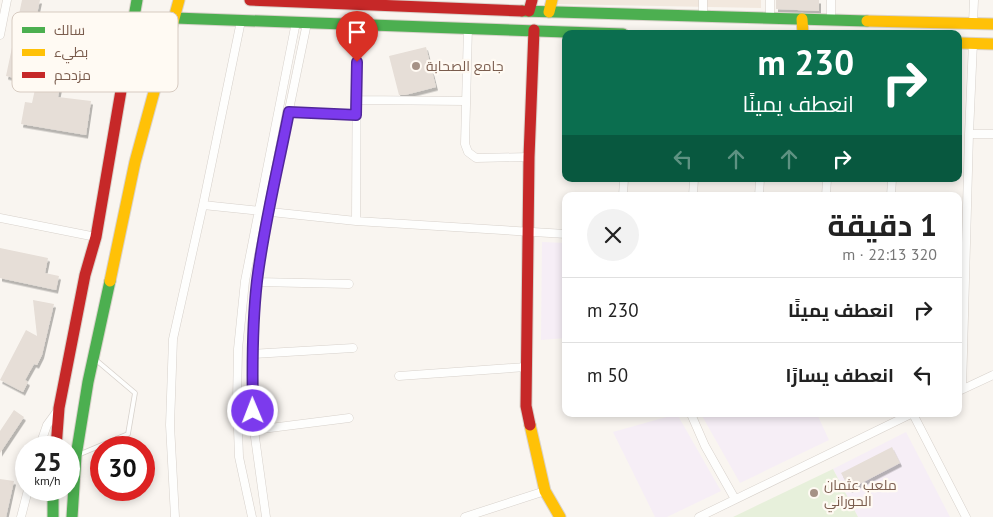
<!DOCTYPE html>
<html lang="ar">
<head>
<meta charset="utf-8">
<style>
  :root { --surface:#fff; --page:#f2f2f2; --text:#222; --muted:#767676; --line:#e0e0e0 }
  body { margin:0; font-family:"PT Sans",Cairo,sans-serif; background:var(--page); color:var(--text); direction:rtl; height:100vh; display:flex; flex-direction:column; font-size:19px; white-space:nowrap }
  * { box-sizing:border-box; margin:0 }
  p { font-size:16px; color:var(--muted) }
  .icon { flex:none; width:28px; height:28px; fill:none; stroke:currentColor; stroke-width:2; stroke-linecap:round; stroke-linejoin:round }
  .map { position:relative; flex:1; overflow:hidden; direction:ltr }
  .panel { position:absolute; left:562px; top:192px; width:400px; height:225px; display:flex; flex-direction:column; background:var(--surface); border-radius:10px; box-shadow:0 2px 8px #0003; direction:rtl }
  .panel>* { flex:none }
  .top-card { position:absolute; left:562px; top:30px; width:400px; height:152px; border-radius:10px; box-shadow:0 2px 8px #0003; direction:rtl; background:#0b6e4f; color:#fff; overflow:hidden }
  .speed { position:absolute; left:15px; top:436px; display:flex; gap:10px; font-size:25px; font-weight:700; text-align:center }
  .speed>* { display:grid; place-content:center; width:65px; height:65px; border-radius:50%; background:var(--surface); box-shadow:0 2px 8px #0003; line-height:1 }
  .speed small { font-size:12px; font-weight:400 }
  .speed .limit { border:8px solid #d22; background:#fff; color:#111 }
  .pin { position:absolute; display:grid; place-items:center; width:42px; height:42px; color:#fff; margin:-51px -21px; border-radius:50% 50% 50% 0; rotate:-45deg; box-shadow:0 0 5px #0007 }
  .pin .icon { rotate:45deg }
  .me { position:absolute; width:55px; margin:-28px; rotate:359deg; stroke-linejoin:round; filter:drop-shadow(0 0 4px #0008) }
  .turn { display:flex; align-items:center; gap:18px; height:105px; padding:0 25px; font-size:22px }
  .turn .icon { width:65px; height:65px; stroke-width:2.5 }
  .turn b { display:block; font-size:35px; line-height:42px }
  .lanes { display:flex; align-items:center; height:48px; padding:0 25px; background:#0003; justify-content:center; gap:25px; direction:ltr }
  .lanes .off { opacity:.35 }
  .round { display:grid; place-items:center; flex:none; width:52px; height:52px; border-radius:26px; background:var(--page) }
  .headline { display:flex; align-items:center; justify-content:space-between; height:85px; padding:0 25px }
  h1 { font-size:30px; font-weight:700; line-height:38px }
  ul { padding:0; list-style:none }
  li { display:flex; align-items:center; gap:15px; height:65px; padding:0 25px; border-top:1px solid var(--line) }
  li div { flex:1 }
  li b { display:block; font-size:19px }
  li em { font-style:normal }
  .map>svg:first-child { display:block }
</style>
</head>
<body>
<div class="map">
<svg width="993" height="517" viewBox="0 0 993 517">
  <defs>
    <filter id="shadow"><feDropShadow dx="2" dy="3.5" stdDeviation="0" flood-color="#0004"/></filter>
  </defs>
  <rect width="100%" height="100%" fill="#f9f5f0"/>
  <!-- residential -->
  <path fill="#f2e8de" d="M558,0h203v8l-204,-4z"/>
  <!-- education -->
  <path fill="#f6eef6" d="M542,242l24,1v95l-25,2z
    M677,414l44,77 -54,26h-12l-42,-85z
    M701,414h116l12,26 -89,43z
    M906,432l44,85h-92l-25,-48z"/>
  <!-- green -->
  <path fill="#e7f0db" d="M833,469l25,48h-125z"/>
  <!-- building -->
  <path fill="#e6ded7" filter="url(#shadow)" d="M22,0h18l-17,80 -17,-4z
    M776,0h43v11l-43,-2z
    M86,30l12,3 -3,14 16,4 -4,16 -41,-9 -8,39 33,4 -5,34 -65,-11 4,-22 7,1 13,-59 36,8z
    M426,47l10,40 -31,8h-6l-10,-39z
    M0,248l48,10 -3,15 14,3 -3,14 -56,-12z
    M33,300l21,4 -12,51 -5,10 -3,-1 -9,16 3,2 -5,10 -23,-12 26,-50 11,6z
    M14,410l10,7 -24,36v-22z
    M892,447l8,16 -50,26 -9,-16z
    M0,479l14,2 -8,36h-6z"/>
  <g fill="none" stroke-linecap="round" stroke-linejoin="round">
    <!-- lane casing -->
    <g stroke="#d7d1cb" stroke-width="5.5">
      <path id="lane" d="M78,455l50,-21 7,-41 -39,-33"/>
    </g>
    <!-- street casing -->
    <g stroke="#d7d1cb" stroke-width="9">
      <path id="street" d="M770,0v18
        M703,16v-16
        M831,20v-20
        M973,23l1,-23
        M468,27l-3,117 3,8 8,6 53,-1
        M0,35l7,-35
        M356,100l110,1
        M289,112l67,3
        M969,134h24
        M623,196l1,-17
        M693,196l1,-17
        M759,196l1,-17
        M826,196l1,-17
        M891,196l1,-17
        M203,205l153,16 210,13
        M0,218l96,19
        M356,221l1,-197
        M257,282l92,2
        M252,354l101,-6
        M399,376l127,-9
        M962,389l7,-255 4,-91
        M959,391l34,-16
        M691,414l14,32 30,53
        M913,414l53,103
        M254,430l95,-12
        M39,448l8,-23 11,-15
        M21,517l7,-27
        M175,517l-5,-92 3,-86 30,-134 38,-184
        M252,517l-13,-60 -2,-56 1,-52 7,-68 51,-259
        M266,517l-12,-87 -2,-76 5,-72 11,-71 39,-188
        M465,517l80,-26
        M699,517l212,-103"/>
    </g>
    <!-- fast casing -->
    <g stroke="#d9d2cb" stroke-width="13">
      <path id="fast" d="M522,11l345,10
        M175,18l448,16
        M123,79l14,-79
        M53,490v27
        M72,517l4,-61 12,-74 22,-101"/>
    </g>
    <!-- slow casing -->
    <g stroke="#d9d2cb" stroke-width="13">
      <path id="slow" d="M549,12l3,-12
        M802,19l1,15
        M867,21l126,3
        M959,43l34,1
        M110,281l25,-119 44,-162
        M530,425l15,66 15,26"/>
    </g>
    <!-- jam casing -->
    <g stroke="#d9d2cb" stroke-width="13">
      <path id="jam" d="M250,0l272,11
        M529,11l3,-11
        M132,26l7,13 8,5 10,-1 13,-8
        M530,425l-4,-19 3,-249 5,-127
        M56,448l3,-40 26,-133 11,-38 27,-158"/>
    </g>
    <!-- lane -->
    <use href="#lane" stroke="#fefefd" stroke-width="4"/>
    <!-- street -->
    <use href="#street" stroke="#fefefd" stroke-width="8"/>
    <!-- fast -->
    <use href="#fast" stroke="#4caf50" stroke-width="11"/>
    <!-- slow -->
    <use href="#slow" stroke="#ffc107" stroke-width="11"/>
    <!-- jam -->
    <use href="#jam" stroke="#c62828" stroke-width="11"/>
  </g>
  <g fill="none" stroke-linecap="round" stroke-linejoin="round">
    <!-- route casing -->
    <g stroke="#51269a" stroke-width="12">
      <path id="route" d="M253,411c-1,-43 -1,-86 4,-130 7,-57 21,-113 32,-169l67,3 1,-53"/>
    </g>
    <!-- route -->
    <use href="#route" stroke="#7c3aed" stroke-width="9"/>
  </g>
  <!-- markers -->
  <g fill="#a69286" stroke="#fffaf3" stroke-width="2">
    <circle cx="416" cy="66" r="5"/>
    <circle cx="814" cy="493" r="5"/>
  </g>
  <g text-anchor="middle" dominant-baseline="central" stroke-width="4.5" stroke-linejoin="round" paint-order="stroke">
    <!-- poi labels -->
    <g font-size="14" fill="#7a5c4d" stroke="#fffaf3" text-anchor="start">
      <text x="426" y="66">جامع الصحابة</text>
      <text x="824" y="485">ملعب عثمان<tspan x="824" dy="16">الحوراني</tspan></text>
    </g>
  </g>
  <!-- legend -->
  <rect x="12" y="12" width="166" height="80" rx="8" fill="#fffaf3" stroke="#d7cbc1" stroke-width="1"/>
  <rect x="22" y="27" width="23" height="6" fill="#4caf50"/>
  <rect x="22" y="49" width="23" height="7" fill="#ffc107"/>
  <rect x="22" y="72" width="23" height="6" fill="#c62828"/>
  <g font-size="14" fill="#7a5c4d">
    <text x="54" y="35">سالك</text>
    <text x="54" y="57">بطيء</text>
    <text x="54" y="80">مزدحم</text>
  </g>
</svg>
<div class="speed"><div>25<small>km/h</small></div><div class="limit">30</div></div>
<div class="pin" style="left:357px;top:62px;background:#d93025"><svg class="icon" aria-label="arrive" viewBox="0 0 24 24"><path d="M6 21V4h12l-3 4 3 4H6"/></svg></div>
<svg class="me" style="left:253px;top:411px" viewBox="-20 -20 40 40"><circle r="17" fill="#7c3aed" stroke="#fff" stroke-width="3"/><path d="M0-11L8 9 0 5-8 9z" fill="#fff"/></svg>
<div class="top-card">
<div class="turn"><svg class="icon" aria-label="right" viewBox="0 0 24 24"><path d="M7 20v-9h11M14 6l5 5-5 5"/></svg><div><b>230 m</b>انعطف يمينًا</div></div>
<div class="lanes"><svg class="icon off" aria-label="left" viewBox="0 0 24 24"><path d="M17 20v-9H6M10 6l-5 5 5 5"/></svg><svg class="icon off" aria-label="ahead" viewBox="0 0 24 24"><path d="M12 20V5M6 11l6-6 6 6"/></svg><svg class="icon off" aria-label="ahead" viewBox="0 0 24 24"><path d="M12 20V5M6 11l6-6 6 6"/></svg><svg class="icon" aria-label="right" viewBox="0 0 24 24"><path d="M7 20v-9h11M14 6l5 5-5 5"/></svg></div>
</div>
<section class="panel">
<div class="headline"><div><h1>1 دقيقة</h1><p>320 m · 22:13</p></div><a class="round"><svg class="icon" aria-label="close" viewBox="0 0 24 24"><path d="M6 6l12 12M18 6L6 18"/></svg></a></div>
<ul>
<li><svg class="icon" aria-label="right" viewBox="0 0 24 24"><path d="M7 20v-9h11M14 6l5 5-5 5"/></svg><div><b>انعطف يمينًا</b></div><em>230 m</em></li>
<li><svg class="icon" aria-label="left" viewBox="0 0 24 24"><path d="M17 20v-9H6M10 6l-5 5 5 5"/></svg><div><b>انعطف يسارًا</b></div><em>50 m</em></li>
</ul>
</section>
</div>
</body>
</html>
